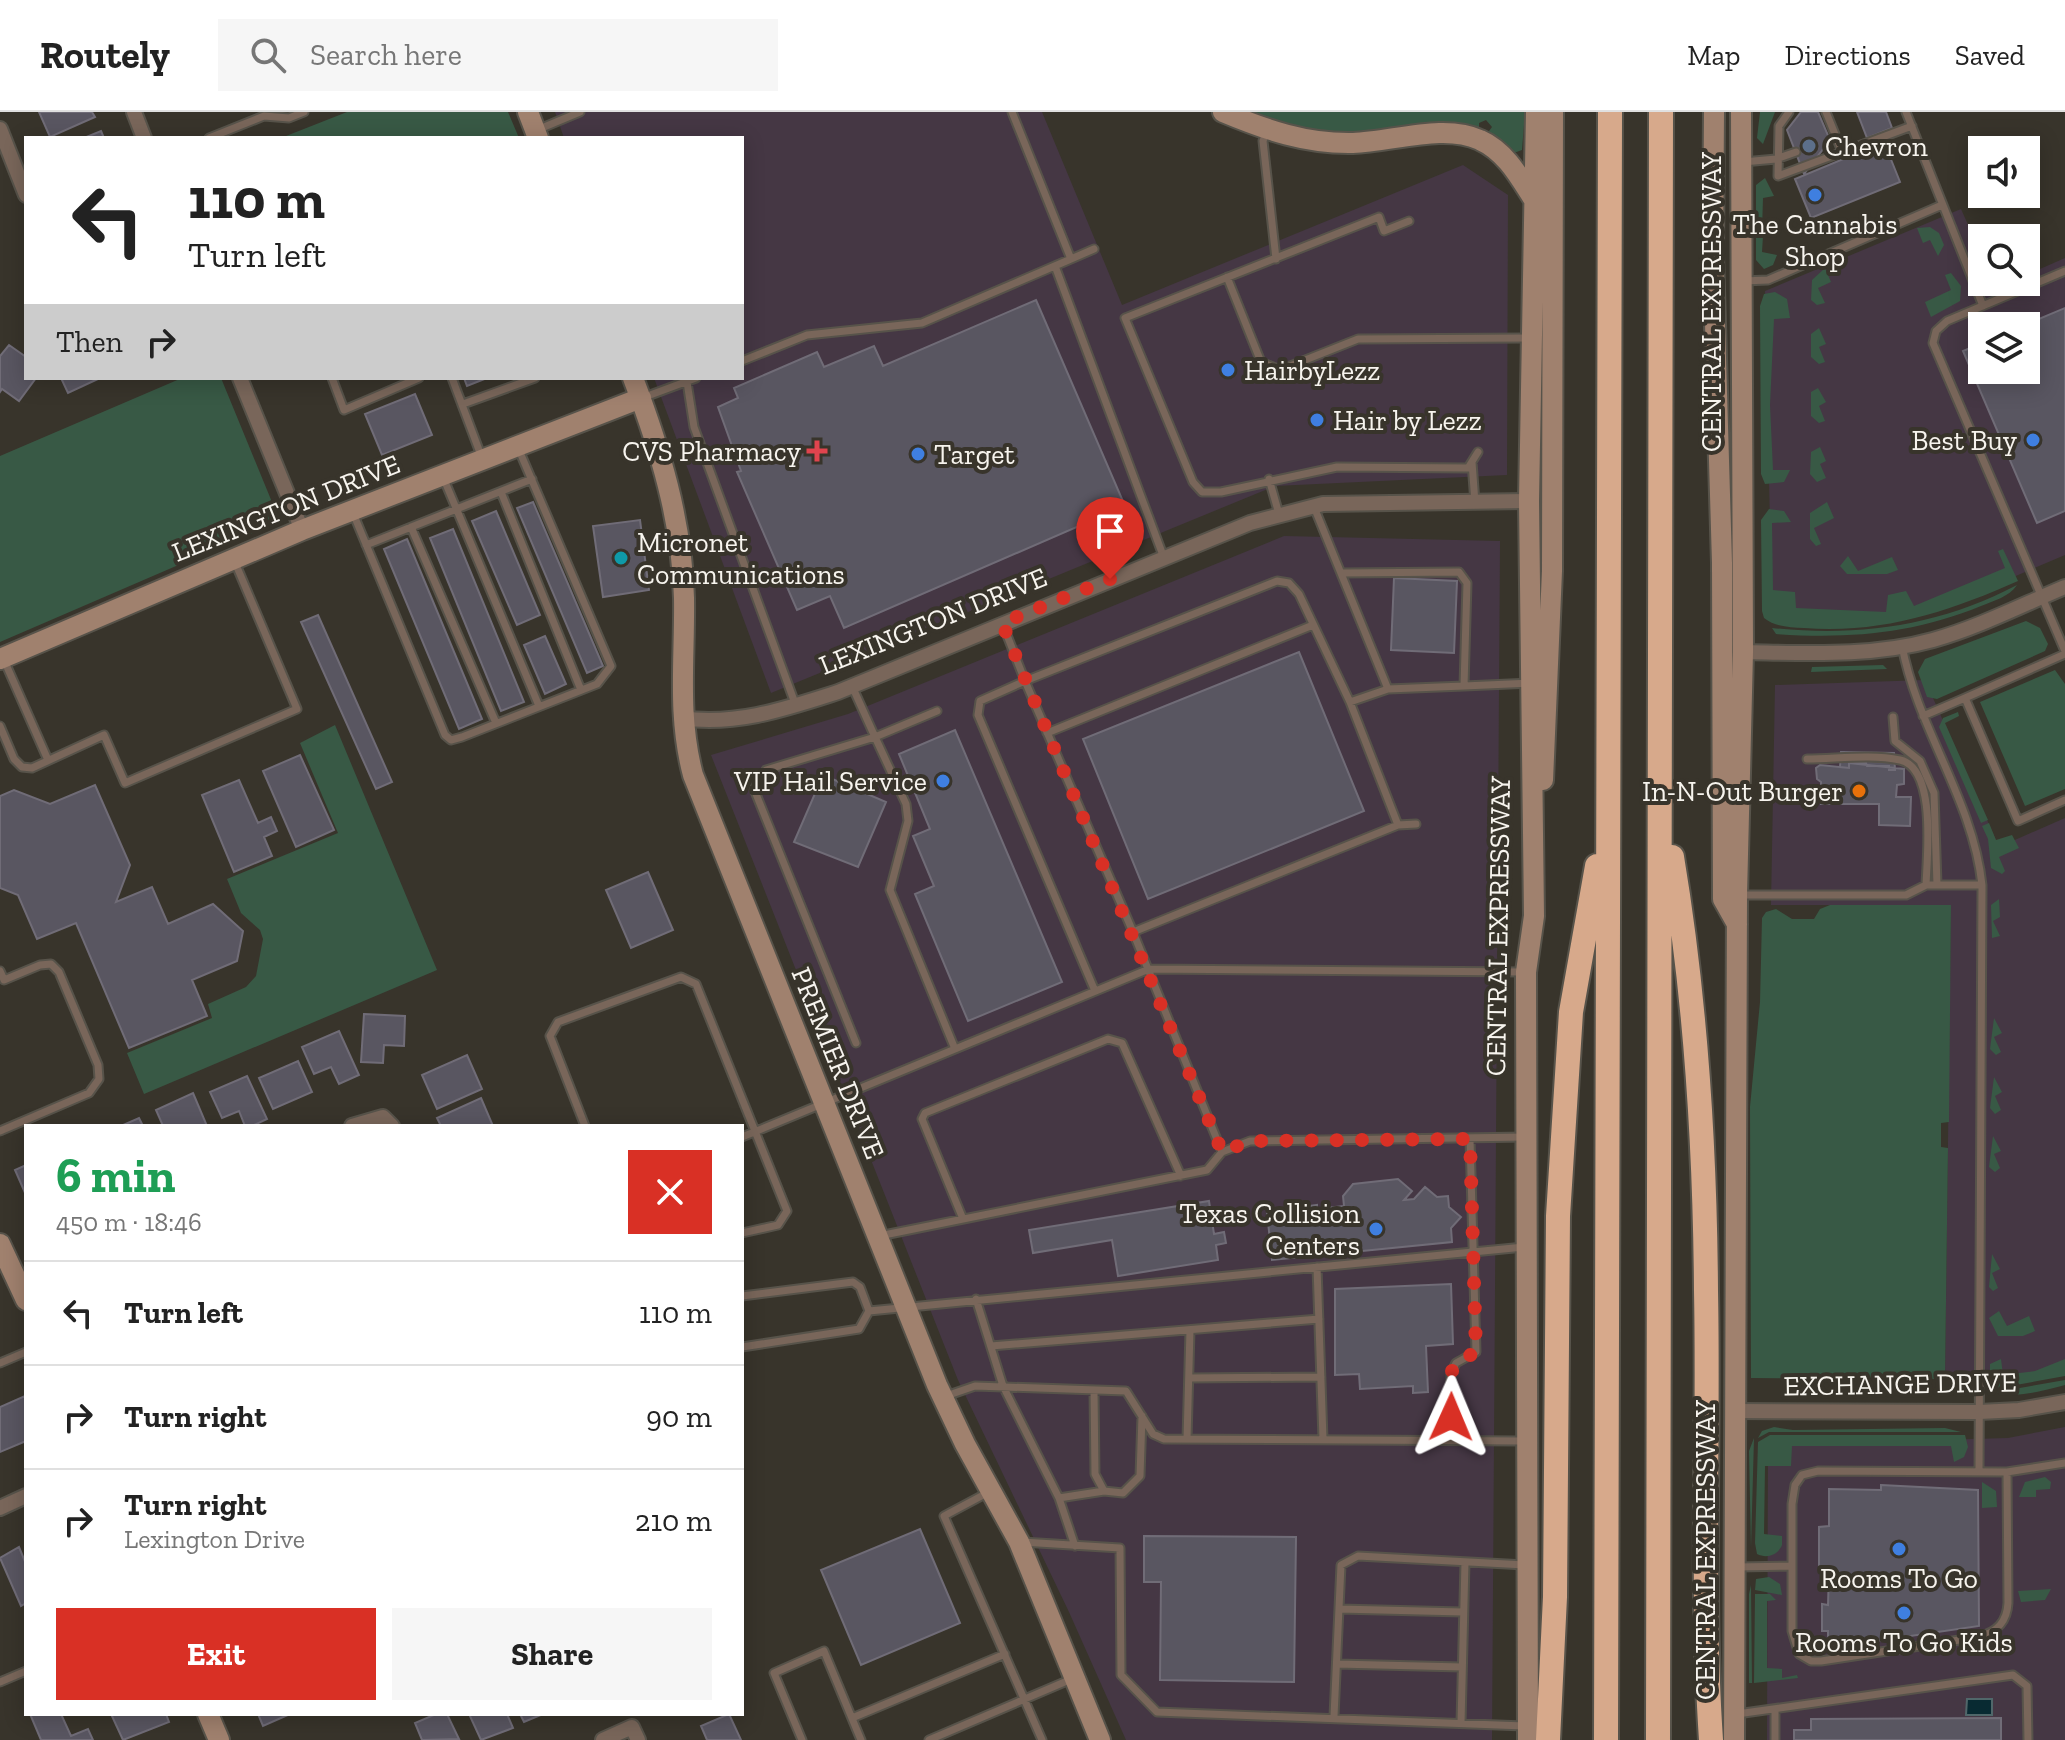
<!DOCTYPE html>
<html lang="en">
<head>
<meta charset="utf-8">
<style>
  :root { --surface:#fff; --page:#f6f6f6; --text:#222; --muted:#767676; --line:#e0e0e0; --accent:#d93025 }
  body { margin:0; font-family:"Zilla Slab",serif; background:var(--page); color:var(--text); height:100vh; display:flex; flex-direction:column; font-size:30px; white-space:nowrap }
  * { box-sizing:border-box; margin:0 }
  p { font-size:26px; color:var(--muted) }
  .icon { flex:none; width:44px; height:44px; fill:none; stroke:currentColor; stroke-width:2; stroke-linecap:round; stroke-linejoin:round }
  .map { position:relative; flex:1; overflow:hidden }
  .details { position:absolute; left:24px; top:1012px; width:720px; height:592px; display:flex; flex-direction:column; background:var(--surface); border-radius:0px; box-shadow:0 4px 20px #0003 }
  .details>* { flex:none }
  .top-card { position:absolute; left:24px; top:24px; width:720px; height:244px; border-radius:0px; box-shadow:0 4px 20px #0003; background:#fff; color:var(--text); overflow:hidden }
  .fabs { position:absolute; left:1968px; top:24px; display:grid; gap:16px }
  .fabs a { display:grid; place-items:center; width:72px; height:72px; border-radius:0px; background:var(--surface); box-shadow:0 4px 20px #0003; font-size:40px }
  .pin { position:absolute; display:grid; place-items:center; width:68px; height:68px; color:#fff; margin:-82px -34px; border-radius:50% 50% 50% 0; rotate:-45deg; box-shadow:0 0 8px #0007 }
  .pin .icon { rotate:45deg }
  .me { position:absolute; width:88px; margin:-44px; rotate:1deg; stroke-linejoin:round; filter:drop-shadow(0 0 6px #0008) }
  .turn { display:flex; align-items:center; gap:28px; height:168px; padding:0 32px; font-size:36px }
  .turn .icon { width:104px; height:104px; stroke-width:2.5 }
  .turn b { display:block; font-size:56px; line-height:68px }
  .then { display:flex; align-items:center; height:76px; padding:0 32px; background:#0003; gap:16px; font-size:30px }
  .round { display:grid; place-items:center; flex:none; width:84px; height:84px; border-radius:0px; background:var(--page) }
  .summary { display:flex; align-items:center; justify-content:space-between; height:136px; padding:0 32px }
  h1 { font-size:48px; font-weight:700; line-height:60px; color:#1e9e55 }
  .cta { display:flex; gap:16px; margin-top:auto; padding:16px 32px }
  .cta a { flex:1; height:92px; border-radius:0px; background:var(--accent); color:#fff; font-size:32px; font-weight:700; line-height:92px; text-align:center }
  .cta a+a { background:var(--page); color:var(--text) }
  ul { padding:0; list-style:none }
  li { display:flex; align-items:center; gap:24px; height:104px; padding:0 32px; border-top:2px solid var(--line) }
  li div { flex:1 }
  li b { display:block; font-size:30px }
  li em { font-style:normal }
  header { display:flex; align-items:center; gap:48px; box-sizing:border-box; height:112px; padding:0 40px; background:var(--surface); border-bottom:2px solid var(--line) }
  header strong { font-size:38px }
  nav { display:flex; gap:44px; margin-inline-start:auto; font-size:28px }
  .search { width:560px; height:72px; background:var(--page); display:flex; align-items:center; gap:20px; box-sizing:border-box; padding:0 28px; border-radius:0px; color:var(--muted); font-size:30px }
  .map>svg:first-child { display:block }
</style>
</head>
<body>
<header>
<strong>Routely</strong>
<div class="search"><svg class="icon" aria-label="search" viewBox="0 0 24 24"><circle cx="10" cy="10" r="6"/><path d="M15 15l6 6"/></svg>Search here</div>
<nav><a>Map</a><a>Directions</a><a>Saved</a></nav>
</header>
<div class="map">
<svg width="2065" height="1628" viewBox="0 0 2065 1628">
  <rect width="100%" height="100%" fill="#38342b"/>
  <!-- commercial -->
  <path fill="#453744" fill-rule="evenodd" d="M555,0h487l80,193 341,-140 45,30 -1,280 -232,11 -504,207 -117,-315h88v-240h-178z
    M1961,97l21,47v26h11l3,6 13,-6h17v-7l39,-17v297l-118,50 -75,18 -78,4 -22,-9 -7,-327zM1982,214h44v44h-44z
    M1284,424l216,5 -8,1199h-366l-57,-128 -111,-232 -247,-625 137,-41z
    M1925,568l74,167 66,-29v546l-13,5 -52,8 -55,2 6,-474h-180l4,-220z
    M2065,1315v313h-298l1,-295 240,-7z"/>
  <!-- green -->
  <path fill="#385945" d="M347,0h161l11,26h-238z
    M1243,0h282l-3,38 -11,4 -25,-19 6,-8 -6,-7 -7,3v9l-167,1z
    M1760,0h15l-12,32 -6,-6z
    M1765,66l9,18 -11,2 -1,32 9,1 1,4 -9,1 -1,16 15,3 -4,10 -9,4 -8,-9v-75z
    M1930,115l9,6 5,12 -6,11 -8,-16 -7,3 -6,-15z
    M1825,156l6,14 -13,6 7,15 -8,2 -6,-5 1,-20z
    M1951,161l10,13 -1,15 -29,16 -6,-15 26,-12 -6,-15z
    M1775,180l12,7 3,19 -16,1 -4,86 3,65h17l-6,12 -19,2 -4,-10 -1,-168 4,-12z
    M1819,216l7,16 -7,3 6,15 -6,2 -8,-7v-23z
    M182,266h39l53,129v13l-5,6 -269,116v-186z
    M1818,276l8,14 -7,4 6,15 -6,2 -8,-7v-24z
    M1820,335l6,14 -6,3 6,14 -9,4 -7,-8 1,-22z
    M1827,390l7,16 -20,10 7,16 -5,2 -6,-7v-26z
    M1769,397l15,2 7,11 -19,1 1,67 22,2 1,16 90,4 2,-17 18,-4 8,15 91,-38 -7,-17 5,-2 15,32c-70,31 -136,53 -214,47 -14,-1 -29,-1 -40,-10l-2,-7 -1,-91z
    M1848,444l10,15 34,-14 6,13 -11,4h-40l-7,-8z
    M2017,473c-8,12 -24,16 -36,21 -68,28 -133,33 -205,28l-4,-6c87,9 167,-2 245,-43z
    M2026,509l14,7 8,16 -3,7 -108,48 -10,-2 -9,-25 7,-13z
    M1883,553l4,4 -76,3 1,-5z
    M2055,558l10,14v105l-40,17 -45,-104z
    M1958,600l1,4 -14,7 43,97 -7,3 -42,-96 4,-9z
    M335,613l102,245 -293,124 -17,-41 85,-35 -4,-14 38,-17 10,-11 7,-37 -3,-9 -19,-17 -14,-34 111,-46 -38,-90z
    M1989,711l7,17 16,-5 7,13 -20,9 6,14 -3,3 -11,-6 -3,-29 -6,-13z
    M1999,787l1,18 -7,4 7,15 -8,2 -1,-33z
    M1830,793h121l-2,217 -8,1v24l7,1 -3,231 -194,-1 -1,-271 10,-105 2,-84 4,-6 10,-3 16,10h22l6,-10z
    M1994,906l8,15 -8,4 7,15 -5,3 -6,-6z
    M1994,965l8,15 -7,4 6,14 -6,4 -5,-6z
    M1993,1024l8,15 -7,3 6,14 -5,4 -6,-5z
    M1992,1142l8,15 -8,4 6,15 -5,3 -4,-4z
    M1999,1199l8,15 22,-10 6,15 -12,5h-25l-9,-18z
    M2001,1247l2,16 32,-4 30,-12v17l-71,13 -4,-7v-18z
    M2065,1268v5c-19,5 -49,14 -68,7z
    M1774,1315l19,3 152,-2 16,4h-192l-11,6 4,-7z
    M1770,1323h195l3,12 -4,10 -10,5 -3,-16h-159l-1,20h-26l-1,68 18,2v9c-4,10 -15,14 -25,9l-2,-11 3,-101z
    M1754,1326l-3,110 -2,-97z
    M2045,1365l6,5 -1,7 -14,1v7h-17l6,-15z
    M1982,1370l14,9 1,16 -15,1z
    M1769,1465l11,7 2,11 -27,-5 1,-11z
    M1751,1473l1,98h-3v-89z
    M2051,1477l-6,11 -24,2 -3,-11z
    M1755,1482h15l6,6 -9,1v67l15,1v9l15,-3 1,3 -44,5z"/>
  <!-- water -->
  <path fill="#082a32" stroke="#50676a" stroke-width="2" d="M1967,1587h25v16h-26z"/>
  <!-- building -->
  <path fill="#595661" stroke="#706c77" stroke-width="2" d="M39,0h53l3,5 -45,20z
    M1801,0h17l12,28 -26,34 -17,-44z
    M1857,0h29l6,16 -25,10z
    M101,19l3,7h-20z
    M1884,30l16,40 -89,36 -16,-39z
    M1036,188l89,206 -281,122 -14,-32 -33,14 -60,-138 4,-1 -23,-64 20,-9 -4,-10 83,-36 7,15 50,-21 9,20z
    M2065,196v203l-28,12 -74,-172 19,-8v27h44v-44h-4z
    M9,233l17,12v21h10l-17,23 -17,-12 -2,3v-36z
    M61,266h39l-32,15z
    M464,266h23l-20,8z
    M415,282l17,41 -50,20 -17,-41z
    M533,390l70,164 -16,7 -70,-165z
    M496,399l44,104 -23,10 -45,-104z
    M640,408l9,70 -46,7 -10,-71z
    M453,417l71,173 -23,9 -71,-173z
    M407,427l75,180 -23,10 -75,-180z
    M1394,466l63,3 -3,72 -63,-3z
    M318,503l74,167 -16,7 -75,-167z
    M545,524l21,48 -21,10 -21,-49z
    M1299,540l65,159 -216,88 -65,-160z
    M955,618l107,252 -94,39 -53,-127 19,-8 -21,-50 17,-7 -31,-75z
    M1841,640l53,1 1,17h-6v-4h-22l-1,-3h-17v5l-9,-1z
    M300,643l34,75 -38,17 -33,-76z
    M1849,651l55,6v15l-7,1 -1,12h15l-1,29 -31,-1v-21h-58v-22l-4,-3 -1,-11 4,-3 29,3z
    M823,663l63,27 -28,65 -64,-25z
    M239,668l19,43 13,-6 6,14 -13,6 8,19 -38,16 -32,-77z
    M95,673l35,80 -14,37 36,-15 16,37 45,-20 30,27 -6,30 -45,19 15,36 -78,32 -53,-125 -39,16 -19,-44 -18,-7v-92l14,-6 36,14z
    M648,760l25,58 -42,18 -25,-58z
    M364,902l41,2 -1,30 -20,-1 -1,18 -22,-1z
    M339,919l20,44 -20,9 -8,-17 -17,7 -12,-27z
    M467,943l15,34 -45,20 -15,-34z
    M298,949l14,31 -39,17 -14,-31z
    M247,964l20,43 -15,7h-7l-6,-15 -17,7 -12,-26z
    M193,981l14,33h-44l-7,-16z
    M481,986l12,28h-52l-4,-8z
    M139,1006l4,8h-22z
    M26,1053v30l-11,-25z
    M1398,1067l14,12 -8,9 10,-1 11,-12 12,10 11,-1 1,11 12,10 -10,11 1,14 -180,18 -5,-48 50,-7v4l27,-3 -1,-10 10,-12z
    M1209,1089l5,33 10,-2 2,11 -10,2 2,15 -100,16 -6,-36 -79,13 -4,-23z
    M1451,1172l2,60 -27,2 2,46 -15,1v-7l-53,3 -1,-15 -24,1v-86z
    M25,1284l1,45 -26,11v-45z
    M1881,1373l97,5 1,136 -151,22v-17h-6v-27l6,1 1,-34h-10v-44l10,-1v-37l52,1z
    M920,1417l40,94 -99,42 -40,-95z
    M1144,1424l152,1 -2,145 -134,-2 1,-98h-17z
    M19,1435l7,17v39l-5,3 -21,-48z
    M30,1602h31l10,22 17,-7 5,11h-52z
    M111,1602h55l3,8 -46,18z
    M258,1602h32l-27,12z
    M436,1602h11l12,25 -37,1 -7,-17z
    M469,1602h38l6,14 -32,12z
    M520,1602h23l-19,8z
    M729,1602l12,26h-34l-6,-14z
    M2001,1606v22h-207v-10h17v-11z"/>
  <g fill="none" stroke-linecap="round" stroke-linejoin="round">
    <!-- lane casing -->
    <g stroke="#57534a" stroke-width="11">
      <path id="lane" d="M1789,0l-10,14 -1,50 134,-50
        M1826,0l17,42
        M1906,0l77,194
        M537,18l43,-18
        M1267,18l-4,11 13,118
        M209,26l55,-22 25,2 15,-6
        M1743,50l33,-3 20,-7
        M1409,109l-25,10 -5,-14 -254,101 68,164 9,10h19l116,-25 131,1 10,-16
        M1071,147l23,-10
        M1055,154l109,292
        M2065,159l-118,50 -11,10 -3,12 132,308
        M1227,165l34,85 19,8 78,-31 173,-1
        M1743,169l25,-1 174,-75
        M742,249l65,-26 115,-12 149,-64 -59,-147
        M332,266l12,32 75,-32
        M452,266l30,80
        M687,270l7,45 102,279
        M642,286l54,-20
        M463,292l72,-26
        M1472,350l3,41
        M443,365l96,229
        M1269,367l10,35
        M501,380l80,198
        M1314,395l74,182
        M353,401l92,222 6,5 11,-3 135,-53 14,-18 -92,-216
        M411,415l85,196
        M366,433l166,-66
        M1341,461l118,-1 8,11 -3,103 -76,3 -38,13
        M1003,513l22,56 -45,20 -2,14 117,276
        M1902,534c16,84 71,154 80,239l-3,586
        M4,548l44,100
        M852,574l23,51 62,-26
        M1464,574l65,-3
        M1965,586l100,-44
        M1923,604l42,-18 53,123 47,-21
        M1893,605l2,24 25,20 14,32 3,92
        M0,614l14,33 8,8 10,1 72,-33 21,48 172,-74 -63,-149
        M1047,621l266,-108
        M1807,647c29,0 64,-5 93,1 37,8 27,97 26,125
        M1398,713l18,-1
        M1739,783h167l20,-10h56
        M1133,820l265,-107 -48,-123 -51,-108 -10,-11 -12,-2 -252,100 108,251 89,220
        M0,859l4,9 36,-15 11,-1 8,8 39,93 1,14 -10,14 -89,38
        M856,931l-102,-254 12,-19 109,-33 31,67 2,17 -18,69 65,159
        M585,1014l-35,-90 8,-14 123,-45 15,7 91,227 -9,14 -36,8
        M742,1025l407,-168 375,3
        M963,1107l-41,-100 3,-6 183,-74 14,4 59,133
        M879,1124l328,-66 15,-18 28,-11 276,-4
        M1317,1155l6,172
        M742,1184l111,-14 7,5 9,24 -10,18 -117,18
        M976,1187l27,87 56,112 16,48
        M869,1199l655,-64
        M991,1234l328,-27
        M0,1251l26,-11
        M1189,1266l132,-1
        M1094,1278l1,84 9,17 19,2 17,-17 2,-60
        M943,1285l32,-11 151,5 27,43 11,5 359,2
        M1187,1327l3,-109
        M1451,1327v-66l5,-10 20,-11 -6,-213
        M2007,1360l1,131c-1,19 -11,29 -29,34l-158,24h-10l-12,-7 -7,-23v-127l3,-19 7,-10 16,-4 189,1 58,-9
        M987,1381l-43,23 98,224
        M1059,1386l45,-7
        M1022,1430l98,6 1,127 36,37 367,14
        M1737,1455l55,-1
        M1339,1497l124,3
        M1337,1552l125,3
        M0,1570l26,-11
        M1775,1598v30
        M1737,1602l276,-39 14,11 1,54
        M1334,1604l7,-151 17,-9 167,9
        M852,1606l153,-64
        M1461,1611l4,-161
        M802,1628l-28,-67 50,-22 37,89
        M929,1628l145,-62"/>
    </g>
    <!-- street casing -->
    <g stroke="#57534a" stroke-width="18">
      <path id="street" d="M134,0l10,26
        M0,17l26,66
        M240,266l62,152
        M1743,540c63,1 129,5 190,-12 46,-13 89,-35 132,-53
        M681,606c55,8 104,-9 157,-26l412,-169 73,-19 206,-3
        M352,1014l31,-9 9,9
        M1735,1299l244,1 40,-2 46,-8
        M0,1396l26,-12
        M603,1628l29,-13 6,13"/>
    </g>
    <!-- secondary casing -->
    <g stroke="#57534a" stroke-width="24">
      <path id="secondary" d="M528,0l10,26
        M1223,0c43,18 83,32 130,31 39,-1 91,-20 127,-3 27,12 41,40 56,63
        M1714,0l-1,143 9,308 1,336 14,25
        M633,266c27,71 49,143 51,220 1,61 -7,117 9,177l244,610 28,59 54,98 81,198
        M0,547l302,-129 339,-132
        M1543,668l9,-209 1,-459
        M0,1132l26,56
        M208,1602l11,26
        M1528,1628l-2,-768 8,-56 -5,-415 7,-389
        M1734,1628l3,-845 6,-243 -2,-540"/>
    </g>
    <!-- highway casing -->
    <g stroke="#57534a" stroke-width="28">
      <path id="highway" d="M1672,745c24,144 33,288 34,434 3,150 -5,300 5,449
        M1548,1628l7,-143 3,-381 13,-204 26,-146
        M1606,1628l4,-1628
        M1658,1628l3,-1628"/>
    </g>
    <!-- lane -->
    <use href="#lane" stroke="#79665a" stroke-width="7"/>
    <!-- street -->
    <use href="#street" stroke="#79665a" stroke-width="14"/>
    <!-- secondary -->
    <use href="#secondary" stroke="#a0816e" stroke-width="20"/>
    <!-- highway -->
    <use href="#highway" stroke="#d7a98b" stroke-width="24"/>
  </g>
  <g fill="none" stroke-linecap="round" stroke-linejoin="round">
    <!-- route -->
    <path stroke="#d93025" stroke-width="14" stroke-dasharray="0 25.2" d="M1110,467l-108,44 220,529 28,-11 220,-2 6,213 -20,11 -5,10v44"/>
  </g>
  <!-- markers -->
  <circle fill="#5c6f8a" stroke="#38342b" stroke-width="3" cx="1809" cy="34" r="8"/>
  <g fill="#3f7fe0" stroke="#38342b" stroke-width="3">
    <circle cx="1815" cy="83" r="8"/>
    <circle cx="1228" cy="258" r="8"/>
    <circle cx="1317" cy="308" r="8"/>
    <circle cx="2033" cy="328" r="8"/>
    <circle cx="918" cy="342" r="8"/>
    <circle cx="943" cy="669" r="8"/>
    <circle cx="1376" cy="1117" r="8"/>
    <circle cx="1899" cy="1437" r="8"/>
    <circle cx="1904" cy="1501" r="8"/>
  </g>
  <path fill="#e0444e" stroke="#38342b" stroke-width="3" d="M813 327h8v8h8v8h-8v8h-8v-8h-8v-8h8z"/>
  <circle fill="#0f9aa8" stroke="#38342b" stroke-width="3" cx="621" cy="446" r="8"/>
  <circle fill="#e8710a" stroke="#38342b" stroke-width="3" cx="1859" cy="679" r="8"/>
  <g text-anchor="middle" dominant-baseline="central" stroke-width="8" stroke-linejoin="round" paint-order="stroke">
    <!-- poi labels -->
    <g font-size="28" fill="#f7f4ee" stroke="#38342b" text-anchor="start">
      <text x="1825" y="34">Chevron</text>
      <text x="1815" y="112" text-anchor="middle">The Cannabis<tspan x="1815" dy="32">Shop</tspan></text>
      <text x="1244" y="258">HairbyLezz</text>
      <text x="1333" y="308">Hair by Lezz</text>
      <text x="2017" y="328" text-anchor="end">Best Buy</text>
      <text x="801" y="339" text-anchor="end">CVS Pharmacy</text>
      <text x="934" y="342">Target</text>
      <text x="637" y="430">Micronet<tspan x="637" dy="32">Communications</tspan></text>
      <text x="927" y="669" text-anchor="end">VIP Hail Service</text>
      <text x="1843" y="679" text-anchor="end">In-N-Out Burger</text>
      <text x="1360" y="1101" text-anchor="end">Texas Collision<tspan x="1360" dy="32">Centers</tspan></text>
      <text x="1899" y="1466" text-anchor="middle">Rooms To Go</text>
      <text x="1904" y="1530" text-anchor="middle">Rooms To Go Kids</text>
    </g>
    <!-- street labels -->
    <g font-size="28" fill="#f7f4ee" stroke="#38342b">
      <text transform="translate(1711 190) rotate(-90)">CENTRAL EXPRESSWAY</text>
      <text transform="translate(286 396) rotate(-22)">LEXINGTON DRIVE</text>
      <text transform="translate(933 509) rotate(-22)">LEXINGTON DRIVE</text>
      <text transform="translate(1498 814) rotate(-89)">CENTRAL EXPRESSWAY</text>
      <text transform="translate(838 951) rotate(68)">PREMIER DRIVE</text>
      <text transform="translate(1900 1272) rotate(-1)">EXCHANGE DRIVE</text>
      <text transform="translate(1705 1438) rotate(-90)">CENTRAL EXPRESSWAY</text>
    </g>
  </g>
</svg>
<div class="fabs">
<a><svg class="icon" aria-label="sound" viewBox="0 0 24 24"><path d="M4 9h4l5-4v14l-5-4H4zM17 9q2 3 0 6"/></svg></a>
<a><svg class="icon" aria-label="search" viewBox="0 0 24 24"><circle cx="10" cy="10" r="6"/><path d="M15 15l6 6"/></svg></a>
<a><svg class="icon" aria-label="layers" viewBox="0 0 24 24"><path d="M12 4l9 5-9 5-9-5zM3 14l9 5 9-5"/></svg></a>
</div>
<div class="pin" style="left:1110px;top:467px;background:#d93025"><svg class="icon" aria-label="arrive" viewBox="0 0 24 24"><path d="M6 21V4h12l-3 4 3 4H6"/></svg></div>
<svg class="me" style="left:1451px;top:1305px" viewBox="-20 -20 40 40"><path d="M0-17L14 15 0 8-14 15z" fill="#d93025" stroke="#fff" stroke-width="4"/></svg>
<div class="top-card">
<div class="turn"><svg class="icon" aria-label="left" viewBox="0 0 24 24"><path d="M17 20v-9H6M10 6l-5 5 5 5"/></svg><div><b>110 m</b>Turn left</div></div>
<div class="then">Then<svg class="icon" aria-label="right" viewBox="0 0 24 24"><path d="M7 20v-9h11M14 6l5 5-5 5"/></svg></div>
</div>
<section class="details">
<div class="summary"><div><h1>6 min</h1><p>450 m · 18:46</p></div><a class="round" style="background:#d93025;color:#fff"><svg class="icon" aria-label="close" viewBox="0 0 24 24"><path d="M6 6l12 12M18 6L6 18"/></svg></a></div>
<ul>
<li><svg class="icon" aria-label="left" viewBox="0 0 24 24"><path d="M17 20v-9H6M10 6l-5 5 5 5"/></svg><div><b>Turn left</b></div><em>110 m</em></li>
<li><svg class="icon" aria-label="right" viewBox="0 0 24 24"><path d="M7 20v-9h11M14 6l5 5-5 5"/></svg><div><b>Turn right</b></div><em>90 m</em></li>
<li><svg class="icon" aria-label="right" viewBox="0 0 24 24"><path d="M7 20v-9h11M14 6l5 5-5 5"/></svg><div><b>Turn right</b><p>Lexington Drive</p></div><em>210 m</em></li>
</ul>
<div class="cta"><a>Exit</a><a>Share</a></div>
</section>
</div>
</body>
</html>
